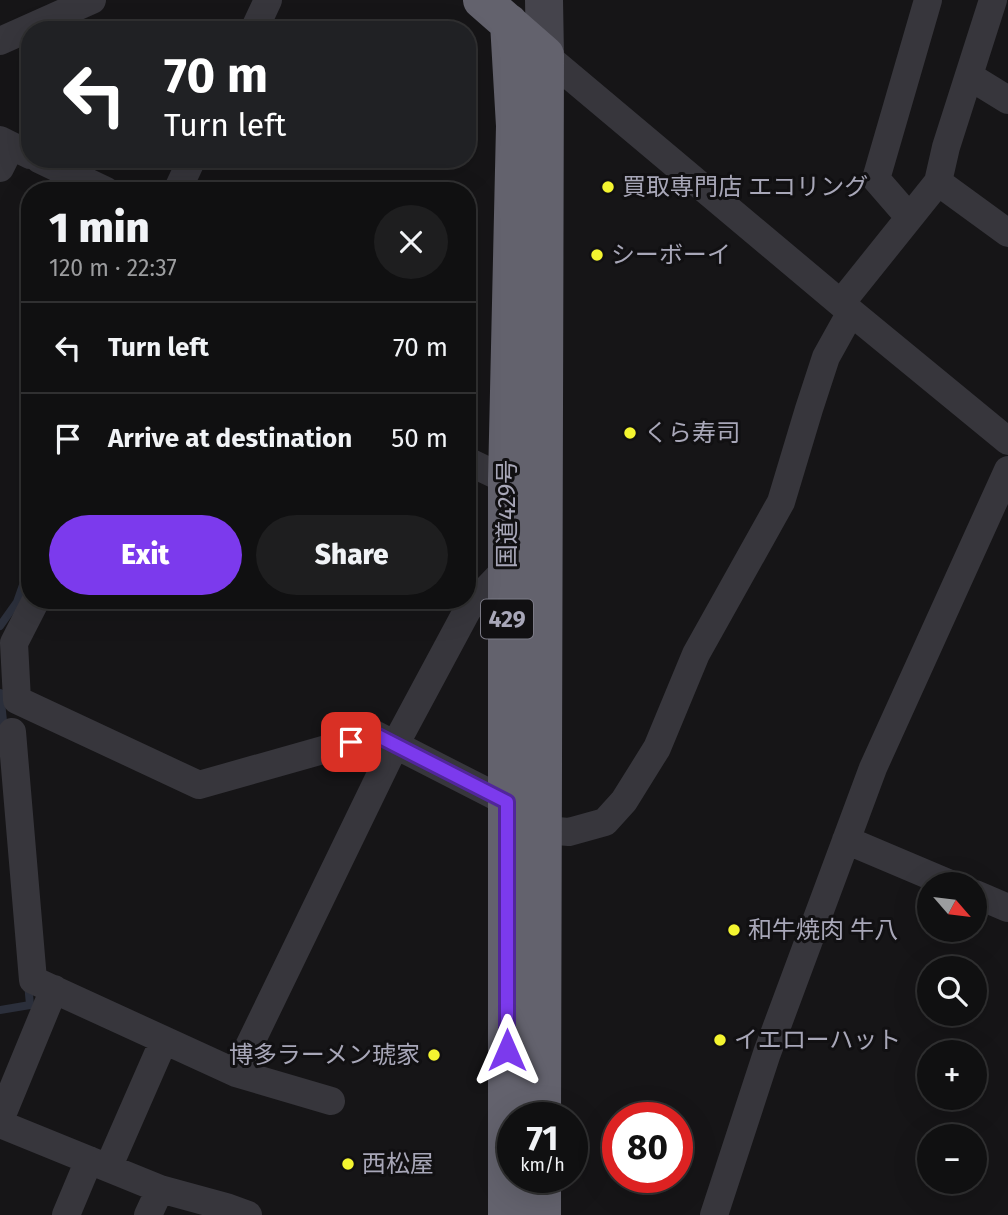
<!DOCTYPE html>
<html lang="en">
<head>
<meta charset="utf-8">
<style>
  :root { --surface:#101011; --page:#1e1e1f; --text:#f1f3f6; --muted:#9c9d9f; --line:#303031; --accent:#7c3aed }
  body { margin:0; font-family:"Fira Sans","Noto Sans JP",sans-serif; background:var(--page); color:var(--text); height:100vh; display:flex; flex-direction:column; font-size:26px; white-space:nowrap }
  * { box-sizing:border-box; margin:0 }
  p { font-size:23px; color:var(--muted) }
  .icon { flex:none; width:38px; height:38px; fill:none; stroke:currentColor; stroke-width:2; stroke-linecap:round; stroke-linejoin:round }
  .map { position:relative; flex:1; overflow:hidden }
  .details { position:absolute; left:21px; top:182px; width:455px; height:427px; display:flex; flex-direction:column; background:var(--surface); border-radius:28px; box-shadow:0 7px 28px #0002,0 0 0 2px var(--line) }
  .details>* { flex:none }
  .guide { position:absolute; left:21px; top:21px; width:455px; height:147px; border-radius:28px; box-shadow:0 7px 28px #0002,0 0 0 2px var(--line); background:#202124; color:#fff; overflow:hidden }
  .needle { width:46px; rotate:118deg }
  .controls { position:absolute; left:917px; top:872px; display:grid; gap:14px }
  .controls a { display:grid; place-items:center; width:70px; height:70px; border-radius:50%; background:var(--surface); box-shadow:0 7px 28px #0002,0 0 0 2px var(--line); font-size:35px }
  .speed { position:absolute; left:497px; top:1102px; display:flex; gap:14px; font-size:35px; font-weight:700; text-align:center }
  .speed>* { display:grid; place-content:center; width:91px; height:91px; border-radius:50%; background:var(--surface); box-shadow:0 7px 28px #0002,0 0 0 2px var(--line); line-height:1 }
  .speed small { font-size:18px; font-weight:400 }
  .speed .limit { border:10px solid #d22; background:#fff; color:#111 }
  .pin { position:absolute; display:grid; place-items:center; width:60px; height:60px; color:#fff; margin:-30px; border-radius:14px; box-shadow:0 4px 10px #0006 }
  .me { position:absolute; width:77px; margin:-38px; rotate:0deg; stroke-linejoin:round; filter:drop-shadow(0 0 5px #0008) }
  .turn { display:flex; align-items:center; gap:24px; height:147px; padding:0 28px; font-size:32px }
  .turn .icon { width:91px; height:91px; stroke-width:2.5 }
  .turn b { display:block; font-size:49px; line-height:60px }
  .round { display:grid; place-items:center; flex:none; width:74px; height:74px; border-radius:37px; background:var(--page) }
  .summary { display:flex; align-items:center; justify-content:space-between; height:119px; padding:0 28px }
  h1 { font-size:42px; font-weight:800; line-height:52px }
  .action { display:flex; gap:14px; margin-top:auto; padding:14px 28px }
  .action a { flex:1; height:80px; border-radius:42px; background:var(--accent); color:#fff; font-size:28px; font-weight:800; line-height:80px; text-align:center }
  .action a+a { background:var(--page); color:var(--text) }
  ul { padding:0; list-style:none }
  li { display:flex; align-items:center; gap:21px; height:91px; padding:0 28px; border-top:2px solid var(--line) }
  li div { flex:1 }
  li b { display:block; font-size:26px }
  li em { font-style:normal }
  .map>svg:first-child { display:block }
</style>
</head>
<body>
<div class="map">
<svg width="1008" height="1215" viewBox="0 0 1008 1215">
  <rect width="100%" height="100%" fill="#161517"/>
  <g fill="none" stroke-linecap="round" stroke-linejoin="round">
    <!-- stream -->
    <path stroke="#2b2f3b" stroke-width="8" d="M0,626l17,-24 13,-37
      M0,693l4,37
      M0,1010l30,-5 -2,-22"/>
    <!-- street -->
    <path stroke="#37363c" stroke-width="28" d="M254,30l14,-30
      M0,41l92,-41
      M545,55l306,257 157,129
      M969,76l39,24
      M0,140l30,15
      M39,159l67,32
      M0,168l11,-22
      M938,182l70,51
      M177,191l15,-32
      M909,217l-33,-38 52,-179
      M841,303l97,-121 8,-35 47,-147
      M467,461l40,19
      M36,600l-22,43 3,57 182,85 177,-50 131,67 37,28 25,2 36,-10 19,-21 33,-53 39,-94 85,-152 28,-93 17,-52 25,-45
      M12,732l21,248 203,93 95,28
      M846,840l104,44
      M975,894l33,14
      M236,1073l159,-328 73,-136 38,-40
      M0,1120l54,-131
      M0,1124l160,65 66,18 22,8
      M108,1168l56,-128
      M66,1215l23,-55
      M148,1215l12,-26
      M714,1215l53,-162 106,-285 135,-298"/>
    <!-- secondary -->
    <path stroke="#45444c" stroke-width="38" d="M544,0l1,55"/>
    <!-- highway -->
    <path stroke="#63626d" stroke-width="38" d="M482,0l63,55 -3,1063
      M507,1215v-735l8,-354 -6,-103
      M542,1215v-37"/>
  </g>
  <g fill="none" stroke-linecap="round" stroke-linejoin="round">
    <!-- route casing -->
    <g stroke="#51269a" stroke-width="18">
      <path id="route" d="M351,742l25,-7 131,67v248"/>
    </g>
    <!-- route -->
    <use href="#route" stroke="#7c3aed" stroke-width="12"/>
  </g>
  <!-- markers -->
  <g fill="#f4f530" stroke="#111012" stroke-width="2.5">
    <circle cx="608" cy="187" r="7"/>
    <circle cx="597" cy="255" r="7"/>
    <circle cx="630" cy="433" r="7"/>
    <circle cx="734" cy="930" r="7"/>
    <circle cx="720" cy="1040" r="7"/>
    <circle cx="434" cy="1055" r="7"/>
    <circle cx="348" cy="1164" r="7"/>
  </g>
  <g text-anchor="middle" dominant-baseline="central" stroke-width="6" stroke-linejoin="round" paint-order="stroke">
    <!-- shield labels -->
    <rect fill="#111012" stroke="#7b7a86" stroke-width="2" x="481" y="599.5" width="52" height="39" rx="5"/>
    <g font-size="23" font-weight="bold" fill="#a8a7b8">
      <text x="507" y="619">429</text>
    </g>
    <!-- poi labels -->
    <g font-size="24" fill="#a8a7b8" stroke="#111012" text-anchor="start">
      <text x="622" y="187">買取専門店 エコリング</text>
      <text x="611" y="255">シーボーイ</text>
      <text x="644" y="433">くら寿司</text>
      <text x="748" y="930">和牛焼肉 牛八</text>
      <text x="734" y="1040">イエローハット</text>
      <text x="420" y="1055" text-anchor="end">博多ラーメン琥家</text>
      <text x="362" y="1164">西松屋</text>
    </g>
    <!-- street labels -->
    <g font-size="24" fill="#a8a7b8" stroke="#111012">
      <text transform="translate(507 514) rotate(-90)">国道429号</text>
    </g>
  </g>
</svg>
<div class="controls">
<a><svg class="needle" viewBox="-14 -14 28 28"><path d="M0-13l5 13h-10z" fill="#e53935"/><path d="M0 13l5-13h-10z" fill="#9c9d9f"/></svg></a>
<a><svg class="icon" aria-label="search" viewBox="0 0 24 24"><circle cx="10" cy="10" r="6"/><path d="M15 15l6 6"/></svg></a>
<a>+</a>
<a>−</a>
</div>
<div class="speed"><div>71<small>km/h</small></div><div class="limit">80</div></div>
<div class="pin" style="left:351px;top:742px;background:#d93025"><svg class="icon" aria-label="arrive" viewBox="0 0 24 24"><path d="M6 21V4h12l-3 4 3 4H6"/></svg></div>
<svg class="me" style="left:507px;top:1050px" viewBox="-20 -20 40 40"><path d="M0-17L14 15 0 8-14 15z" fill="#7c3aed" stroke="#fff" stroke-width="4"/></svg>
<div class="guide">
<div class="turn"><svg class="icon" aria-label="left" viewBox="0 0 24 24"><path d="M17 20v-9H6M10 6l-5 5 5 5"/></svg><div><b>70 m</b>Turn left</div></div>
</div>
<section class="details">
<div class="summary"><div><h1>1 min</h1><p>120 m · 22:37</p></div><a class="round"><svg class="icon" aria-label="close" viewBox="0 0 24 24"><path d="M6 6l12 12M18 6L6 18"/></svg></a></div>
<ul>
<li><svg class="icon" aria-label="left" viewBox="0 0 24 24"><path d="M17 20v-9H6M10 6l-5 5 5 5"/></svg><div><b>Turn left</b></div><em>70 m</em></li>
<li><svg class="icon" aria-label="arrive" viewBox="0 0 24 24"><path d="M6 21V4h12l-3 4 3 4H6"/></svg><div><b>Arrive at destination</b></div><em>50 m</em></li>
</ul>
<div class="action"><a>Exit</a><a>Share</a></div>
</section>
</div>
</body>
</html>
